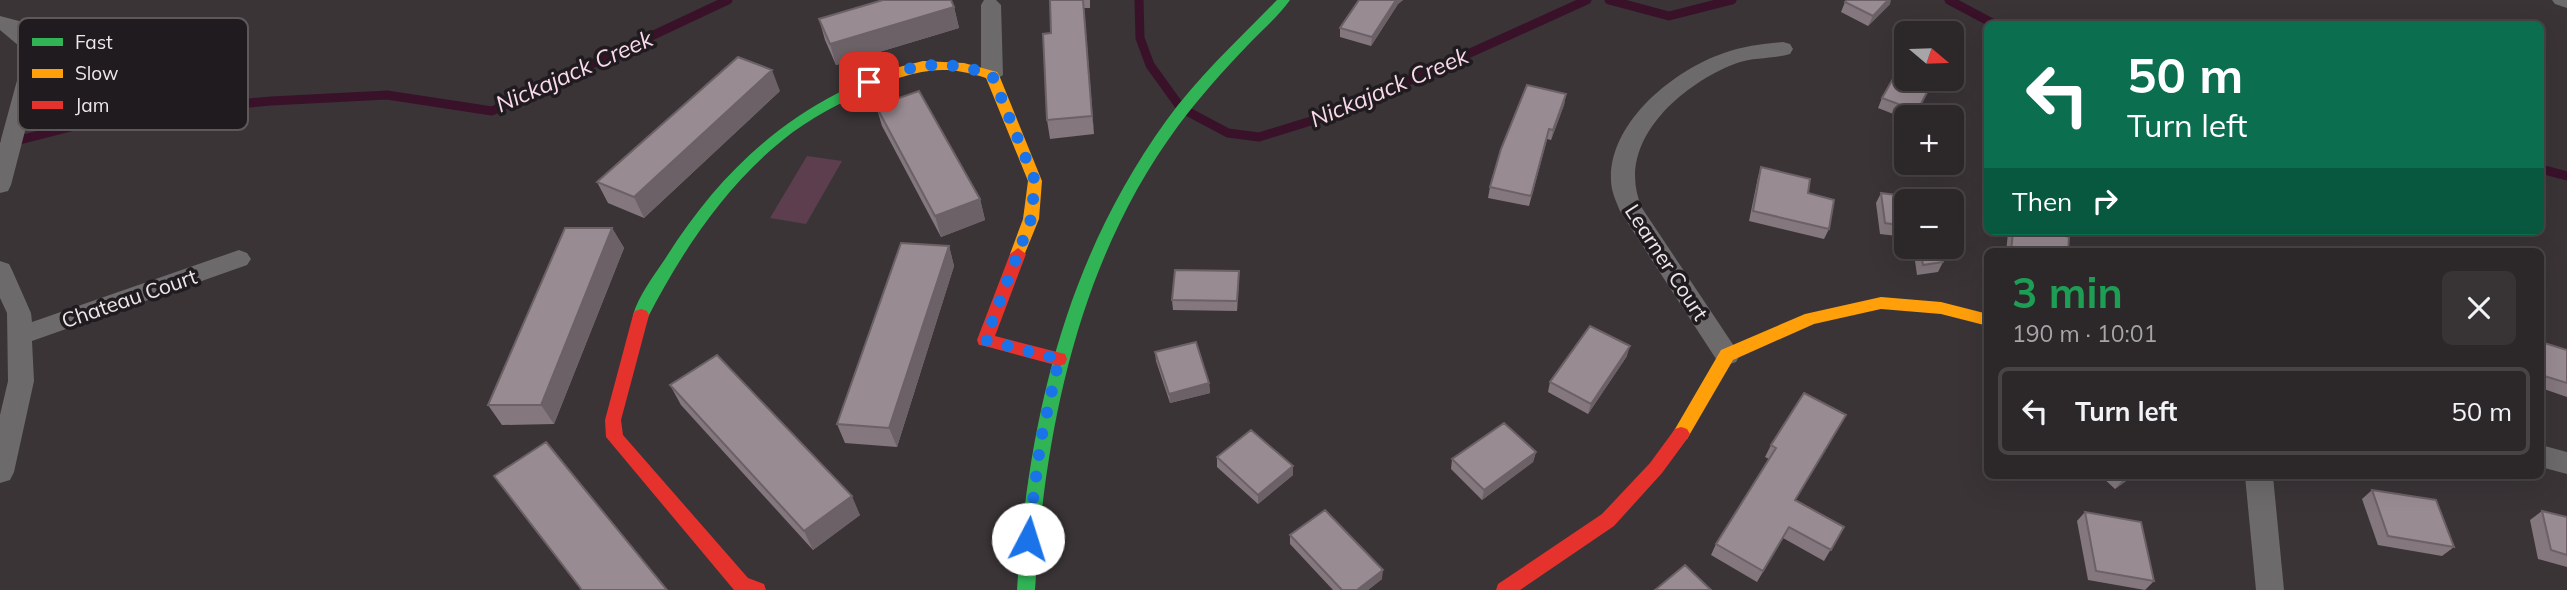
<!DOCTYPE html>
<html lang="en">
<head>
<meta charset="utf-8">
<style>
  :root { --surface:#2c2729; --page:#383335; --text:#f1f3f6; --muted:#a6a5a8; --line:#484446 }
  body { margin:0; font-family:Mulish,sans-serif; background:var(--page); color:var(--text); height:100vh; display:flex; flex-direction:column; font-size:26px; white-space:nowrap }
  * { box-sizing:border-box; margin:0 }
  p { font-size:23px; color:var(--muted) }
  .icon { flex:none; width:38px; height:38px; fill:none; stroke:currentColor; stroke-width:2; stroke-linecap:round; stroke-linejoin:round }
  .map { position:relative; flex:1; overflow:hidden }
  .sheet { position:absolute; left:1984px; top:248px; width:560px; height:231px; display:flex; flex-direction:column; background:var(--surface); border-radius:10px; box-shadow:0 7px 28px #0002,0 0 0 2px var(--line) }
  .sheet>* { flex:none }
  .hud { position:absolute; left:1984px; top:21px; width:560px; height:214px; border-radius:10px; box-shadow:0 7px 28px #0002,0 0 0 2px var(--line); background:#0b6e4f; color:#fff; overflow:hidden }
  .needle { width:46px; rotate:109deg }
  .controls { position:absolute; left:1894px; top:21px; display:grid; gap:14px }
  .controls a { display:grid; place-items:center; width:70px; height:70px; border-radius:10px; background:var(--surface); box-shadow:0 7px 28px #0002,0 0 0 2px var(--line); font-size:35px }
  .pin { position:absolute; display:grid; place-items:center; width:60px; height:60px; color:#fff; margin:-30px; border-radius:14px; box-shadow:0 4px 10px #0006 }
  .me { position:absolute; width:77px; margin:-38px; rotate:5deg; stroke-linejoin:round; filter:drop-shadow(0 0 5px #0008) }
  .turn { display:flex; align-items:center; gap:24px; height:147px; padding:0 28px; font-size:32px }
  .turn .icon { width:91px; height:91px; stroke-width:2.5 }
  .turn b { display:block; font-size:49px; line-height:60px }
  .then { display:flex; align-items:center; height:66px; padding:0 28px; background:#0003; gap:14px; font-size:26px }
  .round { display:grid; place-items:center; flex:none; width:74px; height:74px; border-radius:10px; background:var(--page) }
  .overview { display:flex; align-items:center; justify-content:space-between; height:119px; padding:0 28px }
  h1 { font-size:42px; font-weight:700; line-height:52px; color:#1e9e55 }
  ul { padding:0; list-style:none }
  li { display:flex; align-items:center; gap:21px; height:88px; margin:0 14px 10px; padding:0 14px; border:4px solid var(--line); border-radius:10px }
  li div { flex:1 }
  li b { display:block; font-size:26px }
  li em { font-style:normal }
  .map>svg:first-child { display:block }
</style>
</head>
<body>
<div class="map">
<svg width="2567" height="590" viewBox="0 0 2567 590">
  <rect width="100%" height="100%" fill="#3a3437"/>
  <!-- green -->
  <path fill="#5d3e4f" d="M807,156l35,5 -36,63 -36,-6z"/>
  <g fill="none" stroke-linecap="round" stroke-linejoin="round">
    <!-- stream -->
    <path stroke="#39122a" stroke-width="9" d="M1139,0l1,38 10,27 31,43 47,25 31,4 81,-25 247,-112
      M1609,0l60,16 63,-16
      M1949,0l45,24
      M0,145l118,-30 153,-14 116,-6 105,16 236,-111
      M2541,169l26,7"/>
    <!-- street -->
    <path fill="#6c6a6b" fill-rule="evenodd" d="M984,0h12l5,5 2,70 -11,7 -11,-7v-70z
      M2552,0h15v8l-12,-4z
      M0,16l19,5 27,29 -35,135 -3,6 -8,2v-50l25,-92 -25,-21z
      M1783,42l7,2 3,5 -3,5c-17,5 -36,3 -53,9 -56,21 -124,80 -95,145l98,147 -4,7 -9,3 -9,-3 -98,-151c-4,-10 -9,-20 -9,-31 -2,-58 63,-110 113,-127 19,-7 39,-9 59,-11z
      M239,250l8,3 4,6 -4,6 -215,76 2,40 -20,91 -4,8 -10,3v-68l8,-34 -1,-68 -7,-15v-37l9,3 3,6 19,43 1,9z
      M2541,445l26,7v22l-26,-7z
      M2245,476h28l11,114h-28z"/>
    <!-- fast -->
    <path fill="#30b455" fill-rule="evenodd" d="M1277,0h13c-12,17 -29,31 -43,46 -25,26 -48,52 -69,80 -99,134 -133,301 -143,464h-18c11,-169 48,-329 149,-469 32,-44 73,-82 111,-121z
      M882,73l7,5 -2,3c-32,15 -65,30 -94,51 -64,48 -110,117 -146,187h-12l-2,-4c6,-20 20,-38 32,-56 44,-70 99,-128 173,-166 14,-7 29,-15 44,-20z"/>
    <!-- slow -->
    <path fill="#ff9f0a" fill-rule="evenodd" d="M923,61l41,2 33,9 2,3 43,106 -3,38 -16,39 -5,2 -8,-6 13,-35 5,-38 -42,-103c-43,-14 -62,-8 -104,5l-7,-5 16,-9z
      M1881,297l60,5 47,12v12l-47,-12 -60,-5 -67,15 -81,36 -46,79 -6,2 -6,-2 -3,-5 3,-5 46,-79 84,-36z"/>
    <!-- jam -->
    <path fill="#e5322d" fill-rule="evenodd" d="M1018,248l8,6 -31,82 70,18 2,5 -2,5 -6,2 -74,-20 -6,-1 -2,-5 33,-86z
      M641,309l6,2 2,4 -28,105 2,15 125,143 16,6 2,6h-32l-128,-153 -1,-17 28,-105 2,-4z
      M1681,427l6,2 3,5 -3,5 -25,34 -48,53 -94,64h-24l2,-6 104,-70 48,-51 25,-34z"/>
  </g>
  <!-- wall -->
  <path fill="#84787e" d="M1050,0h40v8h-6l10,126 -44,5 -3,-19 4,-87z
    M1359,0h44l-5,4 -27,42 -31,-9v-9z
    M1845,2l45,2 -22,22 -27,-14z
    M954,7l5,21 -123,37 -11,-25 -6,-21z
    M1931,85l-17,32h-8v2l-28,-11 4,-10z
    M780,91l-136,127 -36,-15 -11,-21z
    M1566,94l-2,11 -13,35 -4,-1 -18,67 -41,-8 2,-11z
    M876,106l104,93 5,21 -44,17 -59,-111z
    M1761,167l68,62 -5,10 -75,-18 9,-44z
    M1910,189l25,12h-29v36l-26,-3 -4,-31 5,-10 25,3z
    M1951,203l6,26 -6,11z
    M612,228l12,20 -70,176 -52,1 -14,-20z
    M2009,231h36l23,21h-62l2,-19z
    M949,246l5,20 -57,181 -52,-4 -8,-19z
    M1913,247h28l2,15 -5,10 -21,3z
    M1239,271l-2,40 -64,-1 -1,-10z
    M2541,342l26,8v47l-26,-9z
    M1155,352l54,31 1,10 -40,10 -14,-42z
    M1627,356l-39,58 -40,-22 2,-10z
    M670,385l190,130 -47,35 -132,-145z
    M1846,415l-51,85 49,27 -20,34 -41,-23 -26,44 -46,-27 5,-11 53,-85 -4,-2 6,-12z
    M1536,452l-3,10 -51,38 -31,-31 1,-10z
    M1217,457l76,18 -35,29 -41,-37z
    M2101,476h32l-18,13z
    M2372,490l82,57 -12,9 -64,-11 -16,-46z
    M2542,511l25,6v50l-29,-8 -8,-39z
    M2085,512l69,69 -9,9 -57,-10 -11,-59z
    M1290,535l92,44 -14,11h-35l-43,-46z"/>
  <!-- shaded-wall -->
  <path fill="#6b6166" d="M1083,0l1,8 10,126 -2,-18z
    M1396,0h7l-5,4 -27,42 1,-9z
    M1888,0h3l-1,4 -22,22 5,-10z
    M954,7l5,21 -123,37 -6,-21z
    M772,70l8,21 -136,127 -10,-21z
    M1566,94l-2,11 -13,35 2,-10z
    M980,199l5,21 -44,17 -6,-21z
    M612,228l12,20 -70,176 -13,-19z
    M949,246l5,20 -57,181 -8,-19z
    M1239,271v10l-2,30v-10z
    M1630,346l-3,10 -39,58 3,-10z
    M1209,383l1,10 -40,10 -1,-9z
    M1536,452l-3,10 -51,38 2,-10z
    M1293,466v9l-35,29v-9z
    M2126,476h7l-18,13z
    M852,496l8,19 -47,35 -9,-19z
    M1383,570l-1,9 -14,11h-11z"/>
  <!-- building -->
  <path fill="#998b92" stroke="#6b6166" stroke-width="2" d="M883,0h68l3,7 -124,37 -11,-25z
    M1050,0h33l9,116 -45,4 -4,-86 8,-1z
    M1359,0h37l-24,37 -32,-9z
    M1847,0h41l-15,16 -28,-14z
    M738,57l34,13 -138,127 -37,-15z
    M1897,72l9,4v3h8l17,6 -14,26 -35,-13z
    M1527,85l39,9 -13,36 -4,-1 -18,67 -41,-9 11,-38z
    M919,91l61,108 -45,17 -59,-110z
    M1761,167l49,12 -2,14 26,7 -5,29 -76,-18z
    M1910,189l23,3 2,9h-29v25l-21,-3 -4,-30 30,4z
    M1951,203h1l5,26h-6z
    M565,228h47l-71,177h-53z
    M2013,231h32l24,6 -1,15h-57z
    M901,243l48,3 -60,182 -52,-4z
    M1920,247h21l2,15 -20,3z
    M2353,247l23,5h-22z
    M2112,248l18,4h-18z
    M1175,270l64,1 -2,30 -65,-1z
    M1590,326l40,20 -39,58 -41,-22z
    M1196,342l13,41 -40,11 -14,-42z
    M2541,342l26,8v33l-26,-8z
    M717,355l135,141 -48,35 -134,-146z
    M1804,393l42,22 -51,85 49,27 -13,23 -42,-23 -26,44 -47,-27 60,-96 -5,-3z
    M1504,423l32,29 -52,38 -32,-31z
    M1251,430l42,36 -35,29 -41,-38z
    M546,442l121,148h-85l-88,-114z
    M2372,490l64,10 18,47 -66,-11z
    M1325,510l58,60 -26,20h-15l-52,-55z
    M2542,511l25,6v38l-16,-5z
    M2085,512l56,10 13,59 -58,-10z
    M1685,565l26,25h-56z"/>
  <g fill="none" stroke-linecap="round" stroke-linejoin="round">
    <!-- route -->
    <path stroke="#1a73e8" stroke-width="12" stroke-dasharray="0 21.6" d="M869,82c47,-19 75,-23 123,-7l43,106 -4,38 -46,121 74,19 -18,80 -13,100"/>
  </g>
  <g text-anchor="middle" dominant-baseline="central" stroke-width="7" stroke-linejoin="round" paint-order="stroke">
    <!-- street labels -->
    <g font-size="21" fill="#ede7ea" stroke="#201b1e">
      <text transform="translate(1667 262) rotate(57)">Learner Court</text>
      <text transform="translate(129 298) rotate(-19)">Chateau Court</text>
    </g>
    <!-- water labels -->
    <g font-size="23" font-style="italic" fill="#fad9ea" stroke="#201b1e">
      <text transform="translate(574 71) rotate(-24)">Nickajack Creek</text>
      <text transform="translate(1389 87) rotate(-23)">Nickajack Creek</text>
    </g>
  </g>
  <!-- legend -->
  <rect x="18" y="18" width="230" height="112" rx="10" fill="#201b1e" stroke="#5e585b" stroke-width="2"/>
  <rect x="32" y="38" width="31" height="8" fill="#30b455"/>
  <rect x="32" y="69" width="31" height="9" fill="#ff9f0a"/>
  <rect x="32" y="101" width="31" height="8" fill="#e5322d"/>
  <g font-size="19" fill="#ede7ea">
    <text x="75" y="49">Fast</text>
    <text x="75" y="80">Slow</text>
    <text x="75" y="112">Jam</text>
  </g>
</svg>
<div class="controls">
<a><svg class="needle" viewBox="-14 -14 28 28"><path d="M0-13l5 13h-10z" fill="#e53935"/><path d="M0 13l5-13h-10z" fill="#a6a5a8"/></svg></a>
<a>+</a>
<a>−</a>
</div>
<div class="pin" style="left:869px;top:82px;background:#d93025"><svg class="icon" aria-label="arrive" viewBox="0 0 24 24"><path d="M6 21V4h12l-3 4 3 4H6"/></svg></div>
<svg class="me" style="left:1028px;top:539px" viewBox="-20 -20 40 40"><circle r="19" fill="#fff"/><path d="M0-13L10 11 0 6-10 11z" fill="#1a73e8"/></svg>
<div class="hud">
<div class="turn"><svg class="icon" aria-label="left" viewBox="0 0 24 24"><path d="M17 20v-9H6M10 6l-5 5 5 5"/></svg><div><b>50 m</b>Turn left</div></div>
<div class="then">Then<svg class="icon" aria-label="right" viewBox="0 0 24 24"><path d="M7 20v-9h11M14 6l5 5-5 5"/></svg></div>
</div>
<section class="sheet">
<div class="overview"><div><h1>3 min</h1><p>190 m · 10:01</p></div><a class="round"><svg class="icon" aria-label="close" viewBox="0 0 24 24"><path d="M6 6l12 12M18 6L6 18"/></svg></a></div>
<ul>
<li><svg class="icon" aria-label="left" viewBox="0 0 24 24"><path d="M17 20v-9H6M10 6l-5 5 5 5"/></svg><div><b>Turn left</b></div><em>50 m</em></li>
</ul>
</section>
</div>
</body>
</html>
